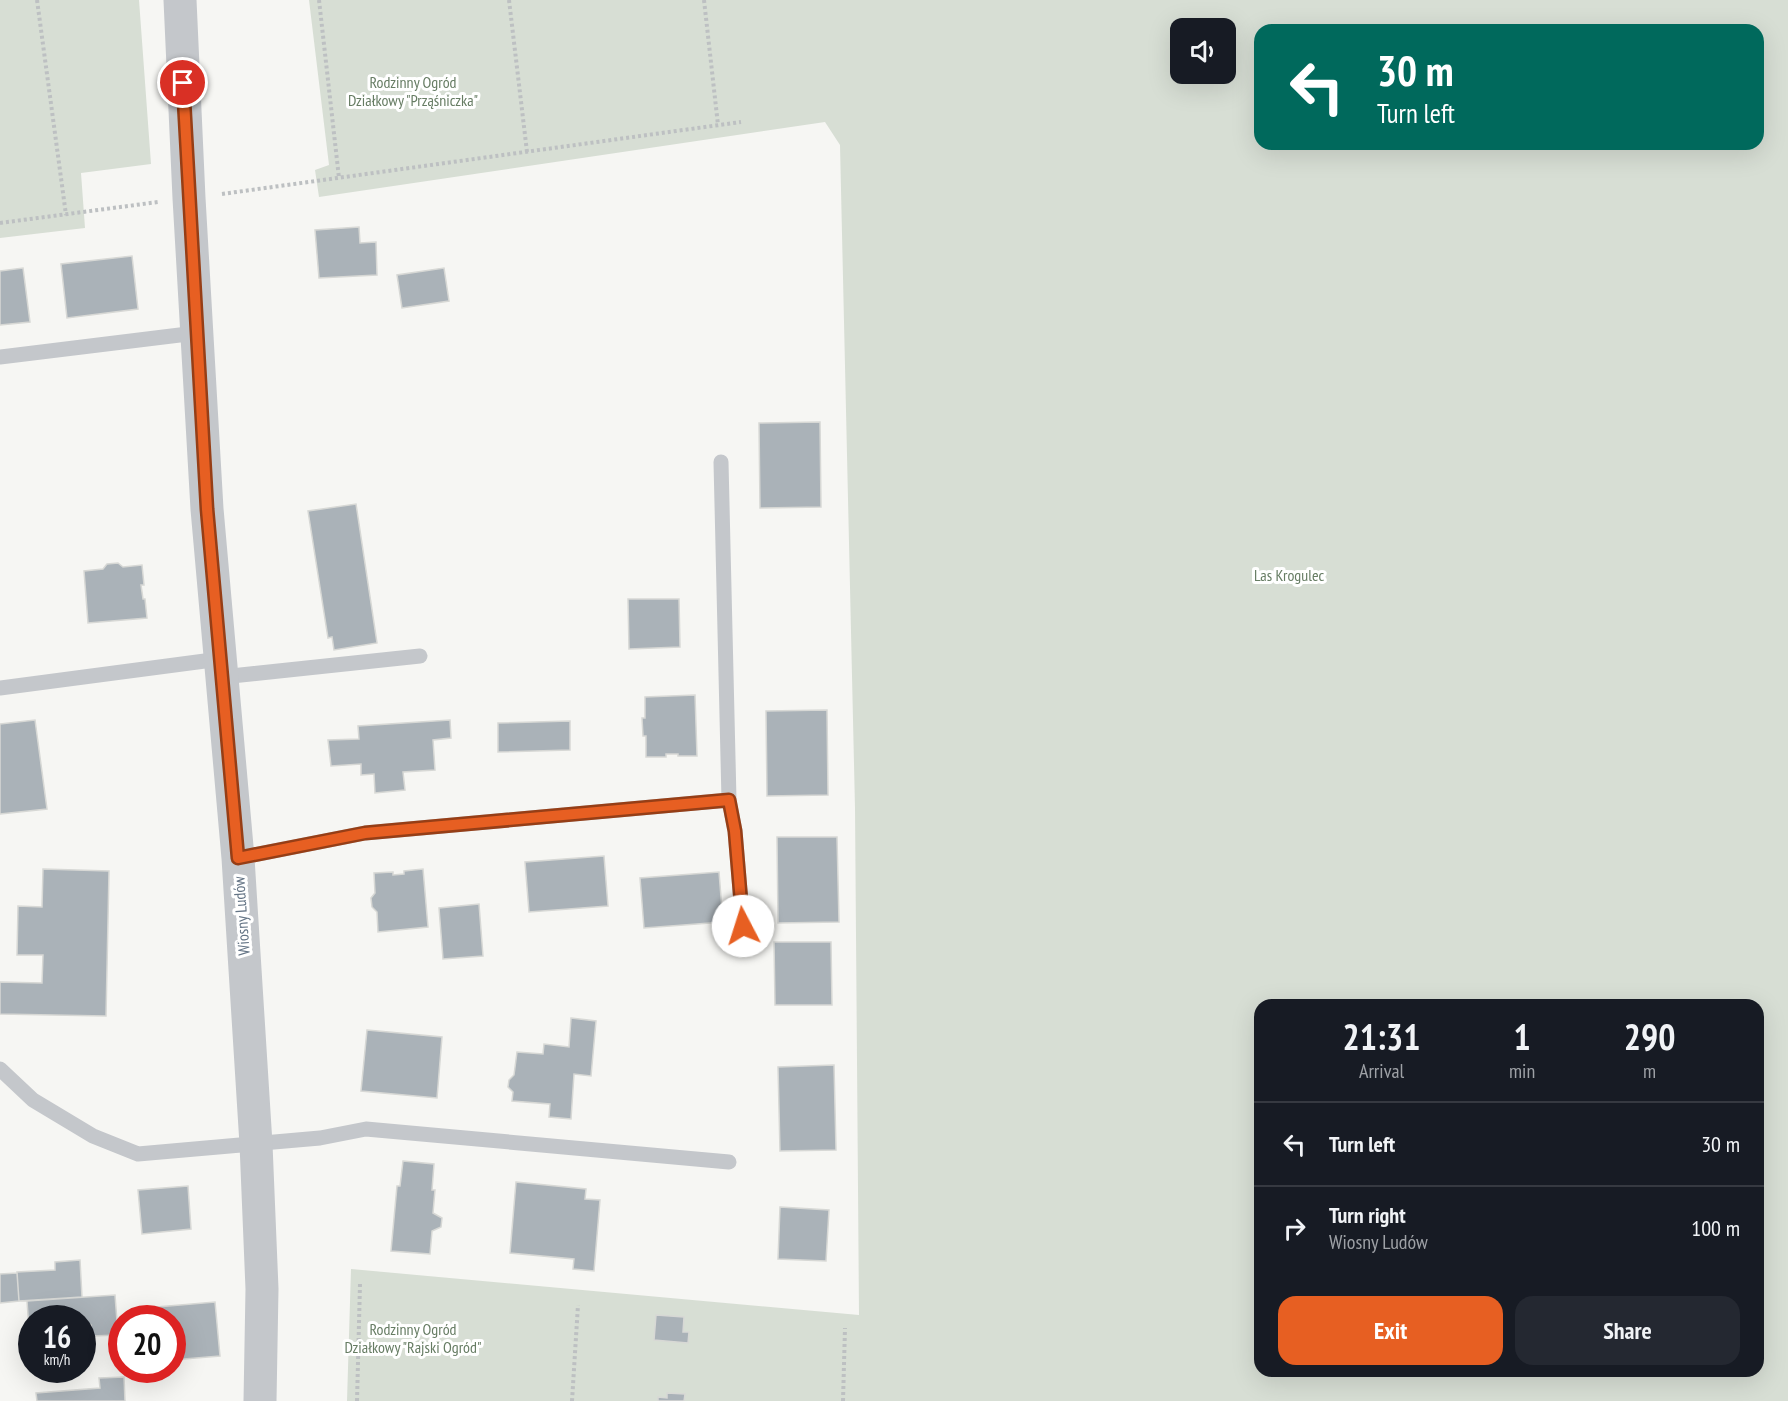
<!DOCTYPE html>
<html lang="en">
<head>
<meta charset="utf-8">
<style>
  :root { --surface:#171b24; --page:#242831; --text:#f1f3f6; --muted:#9ea1a6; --line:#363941; --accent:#e75f22 }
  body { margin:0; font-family:"PT Sans Narrow",sans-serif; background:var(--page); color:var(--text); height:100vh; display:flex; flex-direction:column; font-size:22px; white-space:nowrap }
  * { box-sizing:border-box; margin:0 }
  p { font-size:20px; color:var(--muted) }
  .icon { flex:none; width:33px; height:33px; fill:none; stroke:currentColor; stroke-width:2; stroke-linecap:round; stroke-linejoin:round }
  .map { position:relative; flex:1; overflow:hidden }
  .sheet { position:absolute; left:1254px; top:999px; width:510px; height:378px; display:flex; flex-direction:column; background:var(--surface); border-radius:18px; box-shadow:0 6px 24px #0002 }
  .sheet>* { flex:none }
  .top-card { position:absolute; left:1254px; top:24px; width:510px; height:126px; border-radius:18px; box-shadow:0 6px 24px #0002; background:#00695c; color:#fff; overflow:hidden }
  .tools { position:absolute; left:1170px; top:18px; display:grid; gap:12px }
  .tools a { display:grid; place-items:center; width:66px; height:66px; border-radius:12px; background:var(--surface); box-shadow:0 6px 24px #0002; font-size:30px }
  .speed { position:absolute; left:18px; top:1305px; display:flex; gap:12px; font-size:30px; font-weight:700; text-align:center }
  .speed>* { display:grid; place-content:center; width:78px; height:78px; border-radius:50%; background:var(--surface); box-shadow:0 6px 24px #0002; line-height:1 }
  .speed small { font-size:15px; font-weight:400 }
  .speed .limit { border:9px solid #d22; background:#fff; color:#111 }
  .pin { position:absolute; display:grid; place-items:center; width:51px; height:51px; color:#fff; margin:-26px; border:3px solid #fff; border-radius:50%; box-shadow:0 2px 6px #0007 }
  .me { position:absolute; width:66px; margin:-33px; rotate:355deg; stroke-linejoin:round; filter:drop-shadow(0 0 4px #0008) }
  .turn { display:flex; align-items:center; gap:21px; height:126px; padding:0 24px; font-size:27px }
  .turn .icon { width:78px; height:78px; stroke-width:2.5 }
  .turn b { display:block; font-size:42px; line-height:51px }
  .eta { display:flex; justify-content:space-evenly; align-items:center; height:102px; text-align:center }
  .eta b { font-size:36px; font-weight:700; line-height:42px }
  .primary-button { display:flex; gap:12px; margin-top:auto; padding:12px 24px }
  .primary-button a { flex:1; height:69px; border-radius:18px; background:var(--accent); color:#fff; font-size:24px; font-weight:700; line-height:69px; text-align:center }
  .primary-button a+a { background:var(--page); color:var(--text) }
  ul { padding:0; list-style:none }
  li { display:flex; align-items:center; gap:18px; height:84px; padding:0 24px; border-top:2px solid var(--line) }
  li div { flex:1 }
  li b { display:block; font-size:22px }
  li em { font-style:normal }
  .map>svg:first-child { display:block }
</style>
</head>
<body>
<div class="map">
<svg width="1788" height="1401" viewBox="0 0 1788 1401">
  <rect width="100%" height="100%" fill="#f6f6f3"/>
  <!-- green -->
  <path fill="#d7ded4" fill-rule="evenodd" d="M0,0h139l12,164 -70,9 4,55 -85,10z
    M309,0h1479v1401h-1441l4,-132 508,46 -4,-507 -15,-663 -15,-23 -506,75 -4,-27 14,-5zM1180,28h46v46h-46zM1260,30h498v114h-498zM1260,1005h498v366h-498z"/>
  <!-- building -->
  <path fill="#aab2b8" stroke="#d7d8d5" stroke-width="1.5" d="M359,227l1,16 16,-1 1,33 -58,3 -4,-48z
    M132,256l6,53 -71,9 -6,-54z
    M23,268l7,54 -30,3v-54z
    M444,268l5,33 -47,7 -5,-33z
    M820,422l1,85 -61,1 -1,-85z
    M356,504l21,139 -43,7 -2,-13 -4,1 -20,-127z
    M118,563l5,4 19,-2 2,20h-3l2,14h2l2,19 -59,5 -4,-52 19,-2 4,-5z
    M628,599h51l1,48 -51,2z
    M695,695l2,61h-19v-2h-12v3h-20v-21h-3l-1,-18h3v-21z
    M827,710l1,85 -61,1 -1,-85z
    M35,720l12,89 -47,5v-90z
    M450,720l1,18 -18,2 2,30 -32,2 2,18 -30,3 -1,-19 -13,1v-11l-30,2 -3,-26 31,-1 -1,-13z
    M570,721v29l-72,2v-29z
    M777,837h60l2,85 -61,1z
    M604,856l4,50 -79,6 -4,-50z
    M43,869l66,2 -3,145 -106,-2v-32l42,1 1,-28h-26l1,-49 24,1z
    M423,869l5,58 -50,5 -1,-20 -5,-5 -1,-9 4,-5 -1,-20 19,-1v3l11,-1v-3z
    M719,872l4,50 -79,6 -4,-50z
    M479,904l4,52 -40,3 -4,-51z
    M774,942h57l1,63h-57z
    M571,1018l25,3 -5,55 -17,-2 -3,45 -22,-2 1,-13 -38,-3 1,-9 -5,-5 1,-7 5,-5 3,-23 26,2 1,-10 25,3z
    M367,1030l75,7 -5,61 -76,-7z
    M834,1065l2,85 -56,1 -2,-84z
    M403,1161l31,3 -2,26h3l-2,23 9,5 -1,9 -9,4 -2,23 -39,-3 6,-65h3z
    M516,1182l70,7 -1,10 15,1 -6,71 -21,-2 1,-10 -64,-6z
    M188,1186l3,43 -49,5 -4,-44z
    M780,1207l49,3 -3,51 -48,-2z
    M80,1260l2,37 -63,4 -2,-29 38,-2v-8z
    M17,1273l2,28 -19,2v-29z
    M115,1295l3,40 -27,1v-11l-9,1v-8h-50v11h-3l-2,-28z
    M215,1302l5,54 -48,4v-42h-14l-1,-11z
    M656,1315l28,2 -1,15h6l-1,11 -34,-3z
    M124,1377l1,24h-88l-1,-8 64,-5 -1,-10z
    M667,1393l18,1 -1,7h-26v-4l9,1z"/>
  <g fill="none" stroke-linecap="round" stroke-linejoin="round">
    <!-- path -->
    <path stroke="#bdc0c2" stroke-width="4" stroke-dasharray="3 3" stroke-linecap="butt" d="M37,0l29,215
      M319,0l20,178
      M509,0l18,152
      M704,0l14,125
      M222,194l519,-72
      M0,223l158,-21
      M357,1401l3,-117
      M572,1401l6,-96
      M843,1401l2,-73"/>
    <!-- service -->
    <path stroke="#c4c7cb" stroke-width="15" d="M0,357l196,-24
      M222,677l198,-21
      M0,688l220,-29
      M729,800l6,31 8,95
      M238,858l127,-25 364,-33 -8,-338
      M0,1069l33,31 60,36 45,18 182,-16 46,-9 363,33"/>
    <!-- tertiary -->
    <path stroke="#c4c7cb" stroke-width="33" d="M180,0l9,198 18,311 31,349 18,286 6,145 -2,112"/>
  </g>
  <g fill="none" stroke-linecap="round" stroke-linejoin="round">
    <!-- route casing -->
    <g stroke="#963e16" stroke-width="15">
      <path id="route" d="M183,83l24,426 31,349 127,-25 364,-33 6,31 8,95"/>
    </g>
    <!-- route -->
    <use href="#route" stroke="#e75f22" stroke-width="10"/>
  </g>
  <g text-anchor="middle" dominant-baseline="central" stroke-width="6" stroke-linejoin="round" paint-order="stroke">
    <!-- park labels -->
    <g font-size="16" fill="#667c63" stroke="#fff">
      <text x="413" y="82">Rodzinny Ogród<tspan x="413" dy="18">Działkowy "Prząśniczka"</tspan></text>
      <text x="1289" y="575">Las Krogulec</text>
      <text x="413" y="1329">Rodzinny Ogród<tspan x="413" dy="18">Działkowy "Rajski Ogród"</tspan></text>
    </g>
    <!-- street labels -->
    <g font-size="16" fill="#647485" stroke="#fff">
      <text transform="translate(241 916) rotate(-94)">Wiosny Ludów</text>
    </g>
  </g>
</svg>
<div class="tools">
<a><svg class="icon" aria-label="sound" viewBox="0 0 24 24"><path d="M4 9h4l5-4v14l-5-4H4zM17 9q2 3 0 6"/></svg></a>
</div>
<div class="speed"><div>16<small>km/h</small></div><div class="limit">20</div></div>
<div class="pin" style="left:183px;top:83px;background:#d93025"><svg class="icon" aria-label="arrive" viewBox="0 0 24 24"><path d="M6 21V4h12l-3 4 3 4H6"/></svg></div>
<svg class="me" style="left:743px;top:926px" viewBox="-20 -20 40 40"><circle r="19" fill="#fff"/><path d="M0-13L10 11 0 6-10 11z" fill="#e75f22"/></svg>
<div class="top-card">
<div class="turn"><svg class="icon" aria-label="left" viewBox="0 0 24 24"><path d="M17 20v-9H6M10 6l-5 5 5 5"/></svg><div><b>30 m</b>Turn left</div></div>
</div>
<section class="sheet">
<div class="eta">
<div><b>21:31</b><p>Arrival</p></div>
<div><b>1</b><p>min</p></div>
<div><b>290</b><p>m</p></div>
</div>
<ul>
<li><svg class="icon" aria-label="left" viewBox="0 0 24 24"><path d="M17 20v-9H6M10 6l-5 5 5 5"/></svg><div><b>Turn left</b></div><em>30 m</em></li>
<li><svg class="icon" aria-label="right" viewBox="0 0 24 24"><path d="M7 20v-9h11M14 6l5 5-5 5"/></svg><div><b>Turn right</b><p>Wiosny Ludów</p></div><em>100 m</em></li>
</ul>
<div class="primary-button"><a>Exit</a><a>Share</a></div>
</section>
</div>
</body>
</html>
